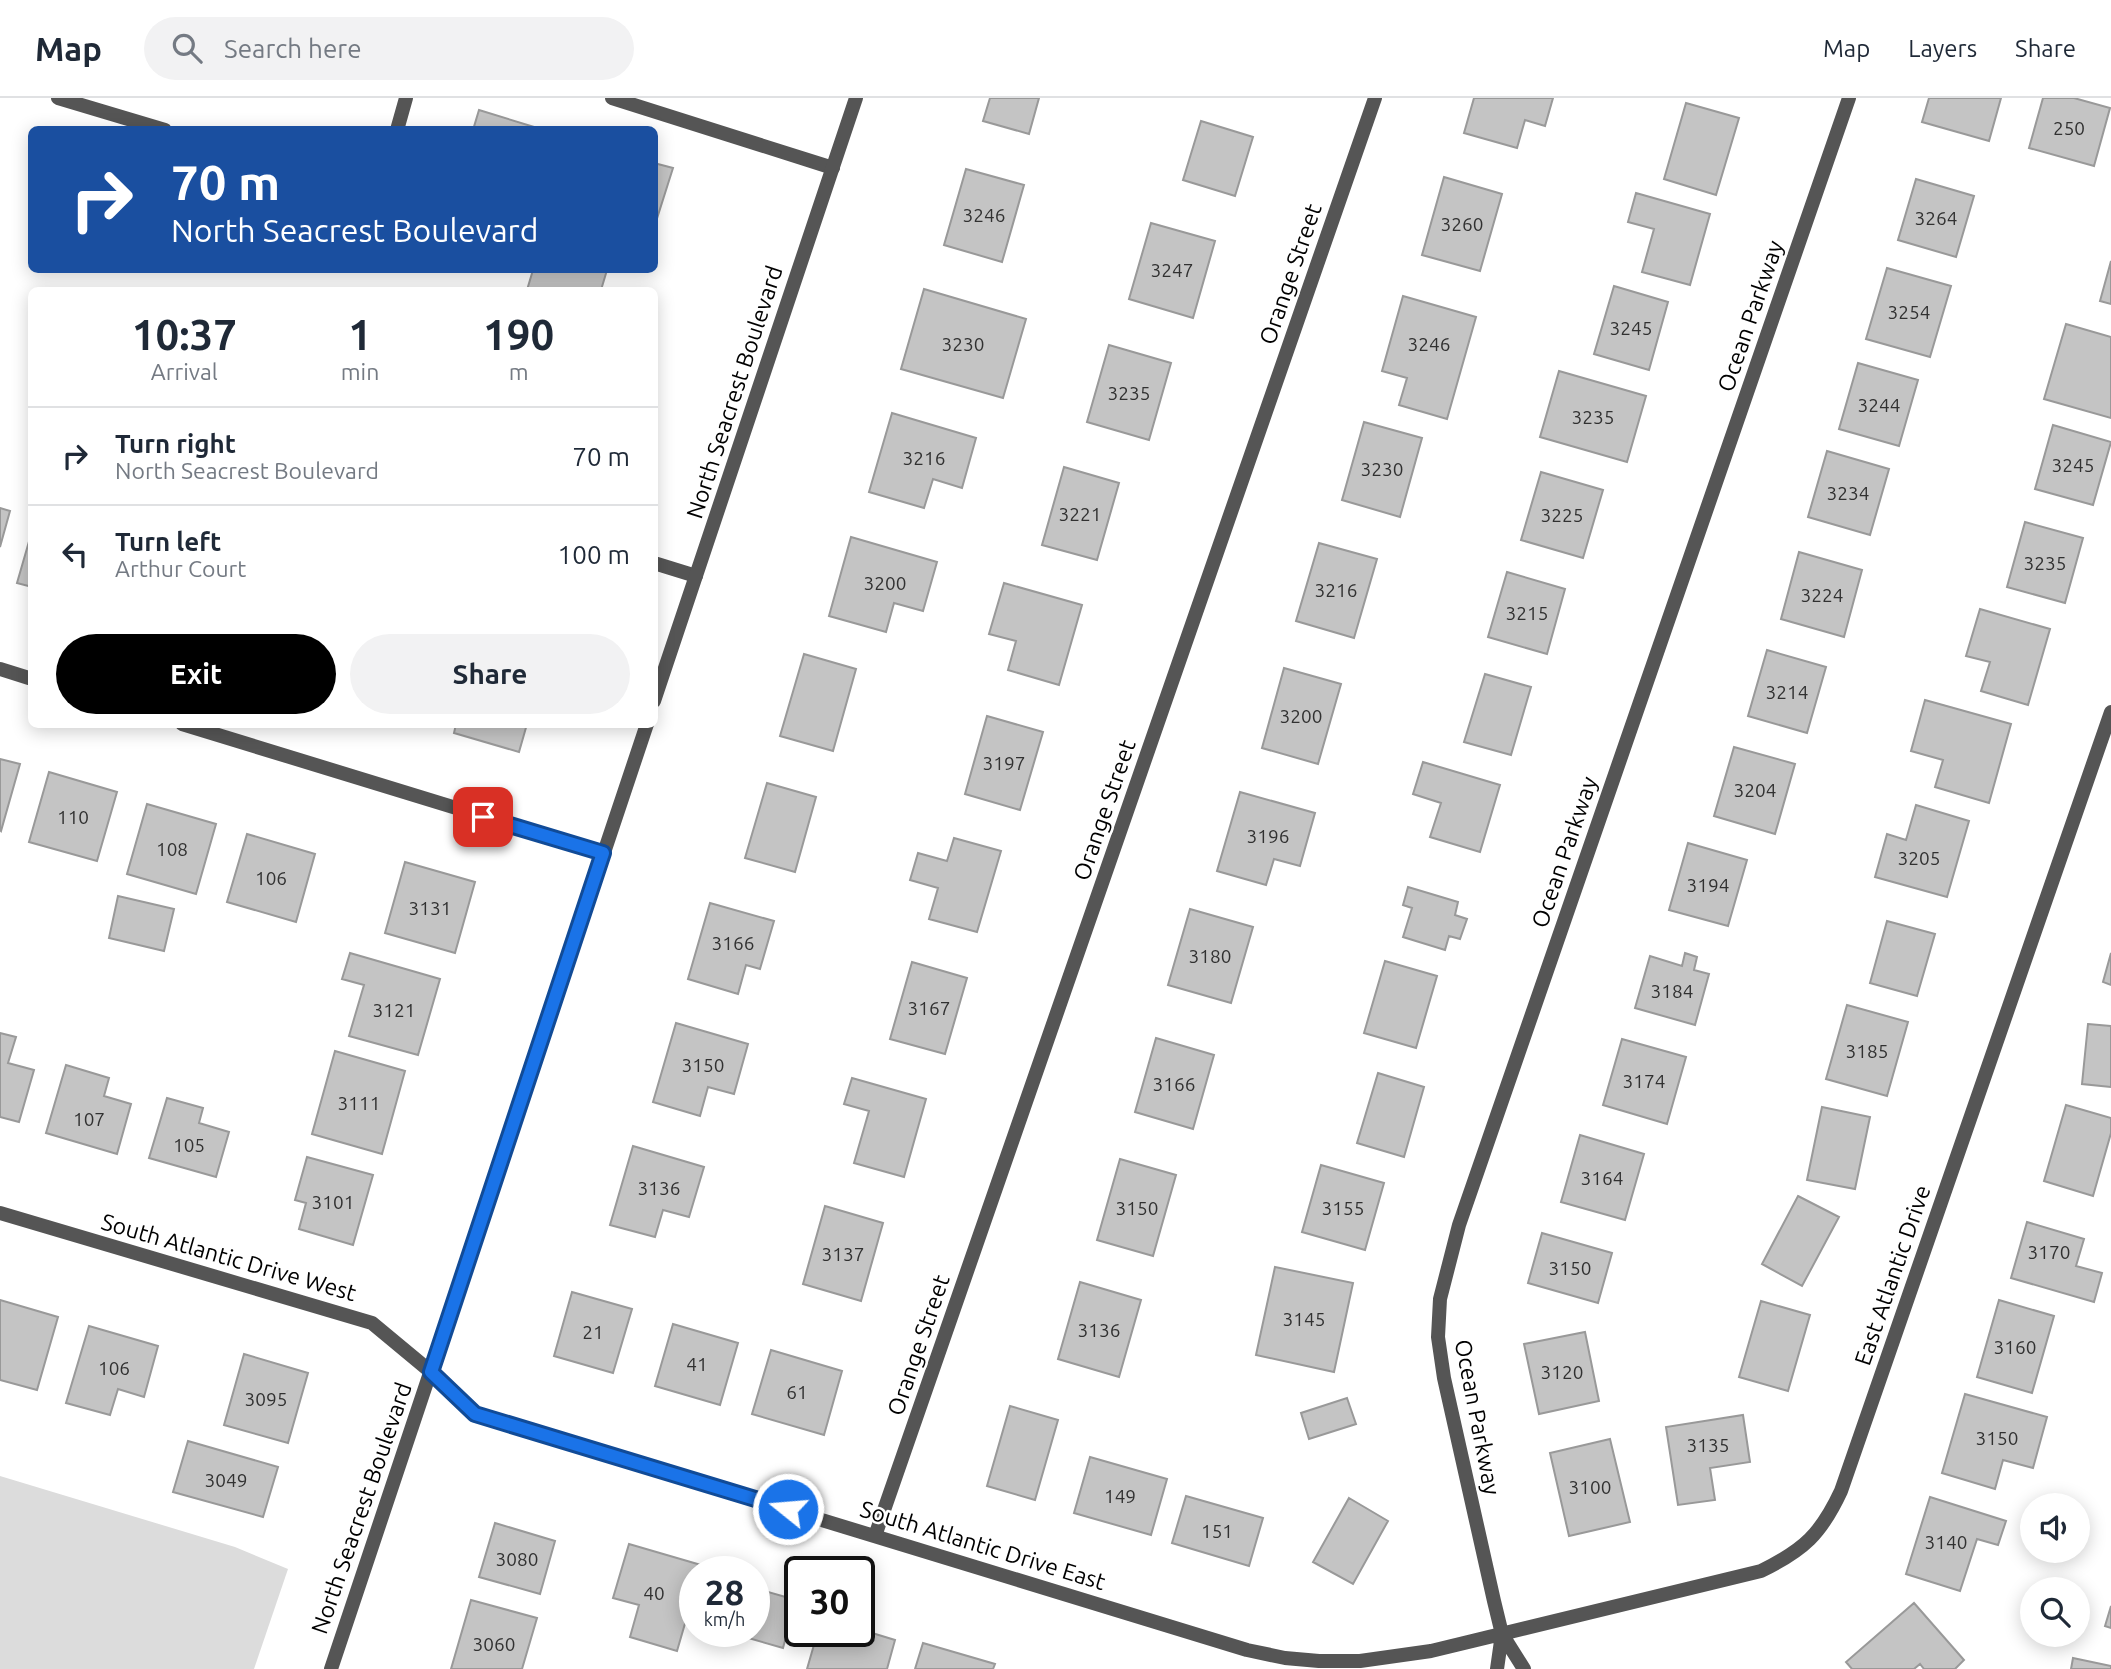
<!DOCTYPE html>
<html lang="en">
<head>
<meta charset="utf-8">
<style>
  :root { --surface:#fff; --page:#f2f2f3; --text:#1f2937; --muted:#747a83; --line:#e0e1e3; --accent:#000 }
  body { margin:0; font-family:Ubuntu,sans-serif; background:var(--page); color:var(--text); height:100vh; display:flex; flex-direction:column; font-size:26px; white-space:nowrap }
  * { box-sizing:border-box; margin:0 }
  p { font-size:23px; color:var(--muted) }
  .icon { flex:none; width:38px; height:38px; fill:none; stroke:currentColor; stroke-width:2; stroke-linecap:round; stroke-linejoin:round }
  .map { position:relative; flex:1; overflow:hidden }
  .sheet { position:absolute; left:28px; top:189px; width:630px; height:441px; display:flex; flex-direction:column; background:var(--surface); border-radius:10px; box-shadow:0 4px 18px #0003 }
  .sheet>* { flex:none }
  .banner { position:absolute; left:28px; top:28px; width:630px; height:147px; border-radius:10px; box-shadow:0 4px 18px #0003; background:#1a4fa0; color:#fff; overflow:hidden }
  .controls { position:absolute; left:2020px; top:1395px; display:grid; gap:14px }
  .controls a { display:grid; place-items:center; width:70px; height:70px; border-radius:50%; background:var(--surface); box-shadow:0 4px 18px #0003; font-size:35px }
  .speed { position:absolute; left:679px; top:1458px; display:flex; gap:14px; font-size:35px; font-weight:700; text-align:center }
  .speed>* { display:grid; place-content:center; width:91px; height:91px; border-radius:50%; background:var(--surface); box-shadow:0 4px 18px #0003; line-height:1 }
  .speed small { font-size:18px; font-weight:400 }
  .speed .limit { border:4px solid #111; border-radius:10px; background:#fff; color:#111 }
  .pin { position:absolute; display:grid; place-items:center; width:60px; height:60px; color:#fff; margin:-30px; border-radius:14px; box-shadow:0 4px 10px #0006 }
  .me { position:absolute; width:77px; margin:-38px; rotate:287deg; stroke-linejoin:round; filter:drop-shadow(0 0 5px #0008) }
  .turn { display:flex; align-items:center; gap:24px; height:147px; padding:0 28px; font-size:32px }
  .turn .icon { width:91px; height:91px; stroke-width:2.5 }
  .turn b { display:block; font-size:49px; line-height:60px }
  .eta { display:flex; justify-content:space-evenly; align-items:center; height:119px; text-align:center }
  .eta b { font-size:42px; font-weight:700; line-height:49px }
  .action { display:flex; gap:14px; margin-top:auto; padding:14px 28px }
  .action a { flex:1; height:80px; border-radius:42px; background:var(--accent); color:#fff; font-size:28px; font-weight:700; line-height:80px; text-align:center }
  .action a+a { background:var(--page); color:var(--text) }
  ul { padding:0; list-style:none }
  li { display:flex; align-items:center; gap:21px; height:98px; padding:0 28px; border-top:2px solid var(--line) }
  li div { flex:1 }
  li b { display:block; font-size:26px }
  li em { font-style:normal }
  header { display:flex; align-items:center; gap:42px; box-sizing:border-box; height:98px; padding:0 35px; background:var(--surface); border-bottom:2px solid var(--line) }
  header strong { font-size:33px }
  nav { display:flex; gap:38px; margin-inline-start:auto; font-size:24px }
  .search { width:490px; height:63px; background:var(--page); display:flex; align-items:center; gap:18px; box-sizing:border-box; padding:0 24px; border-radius:38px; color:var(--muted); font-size:26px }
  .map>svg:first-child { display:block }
</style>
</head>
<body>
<header>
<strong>Map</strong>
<div class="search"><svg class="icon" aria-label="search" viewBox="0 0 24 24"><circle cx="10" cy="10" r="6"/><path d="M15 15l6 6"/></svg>Search here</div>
<nav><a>Map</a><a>Layers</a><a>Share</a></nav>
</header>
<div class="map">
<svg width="2111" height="1571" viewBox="0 0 2111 1571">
  <rect width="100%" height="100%" fill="#fff"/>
  <!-- green -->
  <path fill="#dcdcdc" d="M0,1378l235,71 53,22 -34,100h-254z"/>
  <!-- building -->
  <path fill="#c4c4c4" stroke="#999" stroke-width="2" d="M990,0h49l-10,36 -46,-13z
    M1474,0h79l-8,28 -20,-6 -8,28 -53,-15z
    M1929,0h72l-12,43 -67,-19z
    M2043,0h31l36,10 -16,58 -65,-18z
    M1686,5l53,15 -23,77 -52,-16z
    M479,12l65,20h-71z
    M1201,23l52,16 -18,59 -52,-16z
    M654,65l19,5 -19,60z
    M966,71l58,16 -22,77 -58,-17z
    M1444,79l58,17 -22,77 -58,-16z
    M1916,81l58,17 -18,61 -58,-17z
    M1636,95l74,21 -20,71 -48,-13 12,-43 -26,-7z
    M1151,125l64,18 -22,77 -64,-19z
    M2111,163v43l-11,-3z
    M1887,170l64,18 -21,71 -64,-18z
    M533,172h74l-6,20h-74z
    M1614,188l54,16 -19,68 -55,-16z
    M924,191l102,30 -23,79 -102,-29z
    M1403,198l73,21 -29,102 -48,-14 8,-27 -25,-7z
    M2066,226l45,13v81l-67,-19z
    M1109,247l62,18 -22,77 -62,-18z
    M1858,265l60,17 -19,66 -60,-17z
    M1559,273l87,25 -19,66 -87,-25z
    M892,315l84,25 -14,50 -29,-9 -9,29 -55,-16z
    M1364,324l58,16 -22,79 -58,-17z
    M2053,327l58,17 -18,63 -58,-16z
    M1827,353l62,18 -19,66 -62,-18z
    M1064,369l55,16 -22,77 -55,-15z
    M1541,374l62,18 -20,68 -62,-18z
    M0,410l10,3 -10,36z
    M2025,424l58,16 -18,65 -58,-16z
    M32,433v56l-15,-4z
    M851,439l86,25 -14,49 -29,-8 -8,29 -57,-16z
    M1319,445l58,16 -23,79 -58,-17z
    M1799,454l63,18 -18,67 -63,-18z
    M1507,474l58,17 -18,65 -59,-17z
    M1004,485l78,22 -23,80 -51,-15 8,-29 -27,-7z
    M1980,511l70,20 -22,76 -47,-14 9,-29 -24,-6z
    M1767,552l59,17 -19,66 -59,-17z
    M804,556l52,15 -23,82 -53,-15z
    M1284,570l57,16 -23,80 -56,-16z
    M1485,576l46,13 -20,68 -47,-13z
    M1925,602l86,24 -22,79 -54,-16 8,-27 -32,-9z
    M987,618l56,16 -23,78 -55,-16z
    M456,626h71l-8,28 -65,-19z
    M1734,649l61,17 -20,70 -61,-18z
    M0,661l20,5 -19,67 -1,-1z
    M1423,664l77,23 -20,67 -50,-15 11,-34 -28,-9z
    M49,674l68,20 -20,69 -68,-19z
    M767,685l49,14 -21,75 -50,-14z
    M1240,694l75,21 -15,53 -26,-7 -8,26 -49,-14z
    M147,706l69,20 -20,70 -69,-20z
    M1916,707l53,16 -22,76 -72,-20 12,-43 19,6z
    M247,736l68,20 -19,68 -69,-20z
    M954,740l47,13 -24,81 -48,-13 9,-31 -28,-8 8,-27 29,8z
    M1688,745l59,17 -19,66 -59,-16z
    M405,764l70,20 -20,71 -70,-20z
    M1408,789l50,15 -3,13 12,4 -7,20 -11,-3 -4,14 -42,-13 9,-29 -9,-3z
    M118,798l56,13 -10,42 -55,-13z
    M710,805l64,18 -14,48 -14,-4 -8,29 -50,-15z
    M1190,811l63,18 -22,76 -63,-18z
    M1887,823l48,13 -18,62 -47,-13z
    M350,855l90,26 -22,76 -69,-19 15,-51 -22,-6z
    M1685,855l12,4 -3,13 15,4 -14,51 -60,-17 15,-52 32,10z
    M2111,855v32l-8,-3z
    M1385,863l52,15 -21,72 -52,-15z
    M912,864l55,16 -22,76 -55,-15z
    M1847,907l61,17 -21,74 -61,-17z
    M676,925l72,21 -14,50 -26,-7 -8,29 -47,-14z
    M2088,926l23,2v61l-29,-3z
    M0,935l16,4 -8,26 26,7 -15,52 -19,-5z
    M1156,940l58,17 -21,74 -58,-17z
    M1622,941l64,18 -19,67 -64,-19z
    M335,953l70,20 -23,83 -70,-20z
    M66,967l43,13 -5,18 27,8 -14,50 -71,-21z
    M1378,975l46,14 -20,70 -47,-14z
    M852,980l74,21 -22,78 -50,-14 15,-52 -25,-7z
    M167,1000l36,10 -4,15 30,9 -13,45 -67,-19z
    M2066,1007l45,13v15l-18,63 -49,-15z
    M1822,1009l48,10 -15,72 -48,-9z
    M1580,1037l64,19 -19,66 -64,-18z
    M633,1048l71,21 -15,50 -26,-7 -8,27 -45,-12z
    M307,1059l66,18 -20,70 -54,-16 7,-26 -11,-3z
    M1120,1061l56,16 -23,81 -56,-16z
    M1321,1067l63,18 -19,67 -63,-18z
    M1798,1098l41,21 -37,69 -40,-22z
    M825,1108l58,17 -22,78 -58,-17z
    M2027,1124l57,17 -8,27 26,7 -8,29 -83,-24z
    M1542,1135l70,20 -14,50 -70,-20z
    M1275,1169l78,16 -19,89 -78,-17z
    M1080,1184l61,18 -22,77 -61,-18z
    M572,1194l60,17 -19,64 -59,-17z
    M0,1202l58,17 -21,73 -37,-10z
    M1999,1202l55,16 -22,77 -55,-16z
    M1761,1203l49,14 -22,76 -49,-14z
    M673,1226l65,19 -18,62 -65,-19z
    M89,1228l69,20 -14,51 -26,-8 -8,26 -44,-12z
    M1585,1234l14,69 -60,13 -15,-70z
    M771,1252l71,21 -18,64 -72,-21z
    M244,1256l64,19 -20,70 -64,-18z
    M1965,1296l82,23 -14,51 -30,-8 -8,29 -53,-16z
    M1347,1300l9,26 -47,15 -8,-26z
    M1010,1308l48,14 -23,80 -48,-14z
    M1743,1317l7,47 -40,6 5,32 -37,5 -12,-78z
    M1610,1341l20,83 -61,14 -19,-83z
    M188,1343l90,26 -15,50 -90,-25z
    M1090,1359l77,22 -16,56 -77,-22z
    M1186,1398l77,22 -14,48 -77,-23z
    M1930,1399l76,24 -8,24 -21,-6 -17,52 -54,-17z
    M1349,1400l39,23 -35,63 -40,-22z
    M495,1425l60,18 -15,53 -61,-17z
    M629,1446l72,21 -1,7h-5v17l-18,62 -47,-14 9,-32 -26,-7z
    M754,1490l42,12 -13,48 -59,-17h30z
    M471,1502l66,18 -15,51h-71z
    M1914,1505l50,57 -9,9h-31l-4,-5 -6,5h-62l-6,-7z
    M2111,1508v22l-6,-2z
    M859,1531l36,11 -8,29h-80l11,-38h41z
    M923,1545l72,21 -2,5h-78z
    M2073,1560l38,8v3h-40z"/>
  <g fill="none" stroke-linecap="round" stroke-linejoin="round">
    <!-- service -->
    <path stroke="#555" stroke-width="14" d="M58,0l107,32
      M612,0l221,70
      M397,32l9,-32
      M654,465l42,13"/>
    <!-- minor -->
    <path stroke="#555" stroke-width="14" d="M0,571l32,10
      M182,626l421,129
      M0,1115l372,110 59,49 44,42 772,236 38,8 34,3h41l71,-10 330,-80c43,-21 60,-37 80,-80l270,-779
      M875,1438l500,-1438
      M1497,1571l5,-35
      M1524,1571l-22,-35 -8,-33 -50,-223 -6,-41 2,-38 19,-74 390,-1127"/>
    <!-- tertiary -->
    <path stroke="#555" stroke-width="14" d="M654,603l202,-603
      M331,1571l316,-945"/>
  </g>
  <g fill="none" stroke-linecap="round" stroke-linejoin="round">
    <!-- route casing -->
    <g stroke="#114b97" stroke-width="18">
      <path id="route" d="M483,719l120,36 -172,519 44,42 313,95"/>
    </g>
    <!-- route -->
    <use href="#route" stroke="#1a73e8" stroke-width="12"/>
  </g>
  <g text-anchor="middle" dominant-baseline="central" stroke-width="5" stroke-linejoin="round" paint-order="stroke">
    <!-- number labels -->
    <g font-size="19" fill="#313131">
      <text x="2069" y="30">250</text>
      <text x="984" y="117">3246</text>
      <text x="1936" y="120">3264</text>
      <text x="1462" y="126">3260</text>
      <text x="1172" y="172">3247</text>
      <text x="1909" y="214">3254</text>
      <text x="1631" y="230">3245</text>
      <text x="963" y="246">3230</text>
      <text x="1429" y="246">3246</text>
      <text x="1129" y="295">3235</text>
      <text x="1879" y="307">3244</text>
      <text x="1593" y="319">3235</text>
      <text x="924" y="360">3216</text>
      <text x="2073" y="367">3245</text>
      <text x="1382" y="371">3230</text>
      <text x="1848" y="395">3234</text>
      <text x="1080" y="416">3221</text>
      <text x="1562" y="417">3225</text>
      <text x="2045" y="465">3235</text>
      <text x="885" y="485">3200</text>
      <text x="1336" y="492">3216</text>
      <text x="1822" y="497">3224</text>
      <text x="1527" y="515">3215</text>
      <text x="1787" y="594">3214</text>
      <text x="1301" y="618">3200</text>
      <text x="1004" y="665">3197</text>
      <text x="1755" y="692">3204</text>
      <text x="73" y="719">110</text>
      <text x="1268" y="738">3196</text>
      <text x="172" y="751">108</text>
      <text x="1919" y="760">3205</text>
      <text x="271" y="780">106</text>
      <text x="1708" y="787">3194</text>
      <text x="430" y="810">3131</text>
      <text x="733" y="845">3166</text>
      <text x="1210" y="858">3180</text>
      <text x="1672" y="893">3184</text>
      <text x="929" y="910">3167</text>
      <text x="394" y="912">3121</text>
      <text x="1867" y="953">3185</text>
      <text x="703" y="967">3150</text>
      <text x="1644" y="983">3174</text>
      <text x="1174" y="986">3166</text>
      <text x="359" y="1005">3111</text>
      <text x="89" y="1021">107</text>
      <text x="189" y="1047">105</text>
      <text x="1602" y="1080">3164</text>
      <text x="659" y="1090">3136</text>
      <text x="333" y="1104">3101</text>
      <text x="1137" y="1110">3150</text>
      <text x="1343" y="1110">3155</text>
      <text x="2049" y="1154">3170</text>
      <text x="843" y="1156">3137</text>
      <text x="1570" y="1170">3150</text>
      <text x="1304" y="1221">3145</text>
      <text x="1099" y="1232">3136</text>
      <text x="593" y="1234">21</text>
      <text x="2015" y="1249">3160</text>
      <text x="697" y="1266">41</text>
      <text x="114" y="1270">106</text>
      <text x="1562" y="1274">3120</text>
      <text x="797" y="1294">61</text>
      <text x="266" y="1301">3095</text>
      <text x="1997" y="1340">3150</text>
      <text x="1708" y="1347">3135</text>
      <text x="226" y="1382">3049</text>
      <text x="1590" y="1389">3100</text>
      <text x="1120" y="1398">149</text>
      <text x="1217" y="1433">151</text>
      <text x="1946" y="1444">3140</text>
      <text x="517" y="1461">3080</text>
      <text x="654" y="1495">40</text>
      <text x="494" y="1546">3060</text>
    </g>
    <!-- street labels -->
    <g font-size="23" fill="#000" stroke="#fff">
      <text transform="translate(1290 176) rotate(-71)">Orange Street</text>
      <text transform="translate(1750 218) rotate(-71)">Ocean Parkway</text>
      <text transform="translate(734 294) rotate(-72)">North Seacrest Boulevard</text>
      <text transform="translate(1104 712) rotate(-71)">Orange Street</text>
      <text transform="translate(1564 754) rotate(-71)">Ocean Parkway</text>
      <text transform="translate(229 1159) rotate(16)">South Atlantic Drive West</text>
      <text transform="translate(1892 1177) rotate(-71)">East Atlantic Drive</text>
      <text transform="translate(918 1247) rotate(-71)">Orange Street</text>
      <text transform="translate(1478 1319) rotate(79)">Ocean Parkway</text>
      <text transform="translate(361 1410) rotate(-71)">North Seacrest Boulevard</text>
      <text transform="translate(983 1447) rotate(17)">South Atlantic Drive East</text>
    </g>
  </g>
</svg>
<div class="controls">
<a><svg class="icon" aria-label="sound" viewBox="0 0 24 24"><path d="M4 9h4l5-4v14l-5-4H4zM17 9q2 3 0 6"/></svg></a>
<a><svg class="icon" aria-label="search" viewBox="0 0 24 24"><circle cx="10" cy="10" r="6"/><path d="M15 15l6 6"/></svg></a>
</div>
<div class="speed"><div>28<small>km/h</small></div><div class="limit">30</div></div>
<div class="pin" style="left:483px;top:719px;background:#d93025"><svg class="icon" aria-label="arrive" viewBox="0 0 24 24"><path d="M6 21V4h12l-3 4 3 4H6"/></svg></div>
<svg class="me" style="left:788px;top:1411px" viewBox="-20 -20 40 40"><circle r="17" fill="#1a73e8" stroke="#fff" stroke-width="3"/><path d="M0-11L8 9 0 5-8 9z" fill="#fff"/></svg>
<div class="banner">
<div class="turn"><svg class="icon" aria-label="right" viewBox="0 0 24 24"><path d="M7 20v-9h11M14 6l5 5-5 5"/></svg><div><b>70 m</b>North Seacrest Boulevard</div></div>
</div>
<section class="sheet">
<div class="eta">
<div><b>10:37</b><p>Arrival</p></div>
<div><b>1</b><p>min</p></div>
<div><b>190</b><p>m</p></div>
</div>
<ul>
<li><svg class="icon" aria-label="right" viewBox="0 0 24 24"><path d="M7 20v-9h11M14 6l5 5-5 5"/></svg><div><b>Turn right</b><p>North Seacrest Boulevard</p></div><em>70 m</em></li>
<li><svg class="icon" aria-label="left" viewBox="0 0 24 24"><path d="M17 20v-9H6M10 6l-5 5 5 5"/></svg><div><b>Turn left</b><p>Arthur Court</p></div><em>100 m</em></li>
</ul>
<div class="action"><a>Exit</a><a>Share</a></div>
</section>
</div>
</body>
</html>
